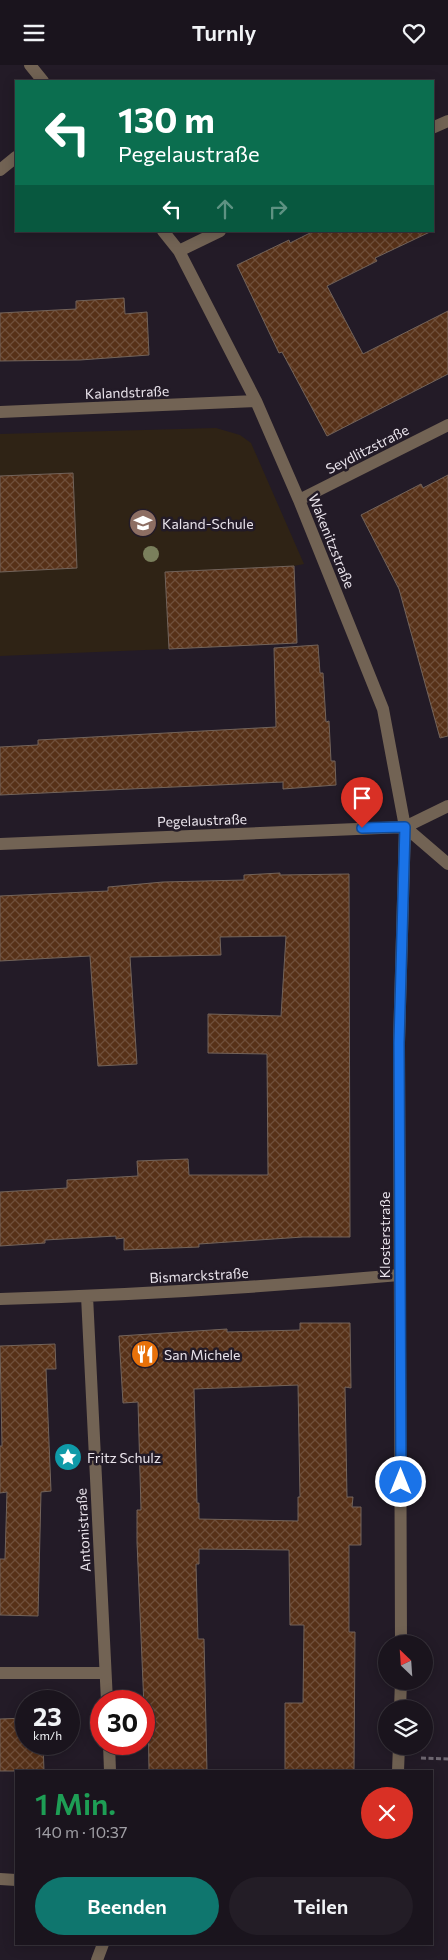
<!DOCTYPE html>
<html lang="de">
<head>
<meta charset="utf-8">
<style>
  :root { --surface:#1a141d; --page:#231d26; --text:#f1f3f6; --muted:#9f9ea4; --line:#38333b; --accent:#0f766e }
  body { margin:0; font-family:Commissioner,sans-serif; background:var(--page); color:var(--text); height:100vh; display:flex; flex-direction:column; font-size:19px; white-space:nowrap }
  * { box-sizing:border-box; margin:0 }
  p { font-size:16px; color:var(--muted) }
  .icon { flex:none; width:28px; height:28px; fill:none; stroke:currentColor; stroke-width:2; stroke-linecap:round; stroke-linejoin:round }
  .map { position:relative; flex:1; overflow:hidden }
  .drawer { position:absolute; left:15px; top:1705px; width:418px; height:175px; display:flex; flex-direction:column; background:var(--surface); border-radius:0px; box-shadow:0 2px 12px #0003,0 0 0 1px var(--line) }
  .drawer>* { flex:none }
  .top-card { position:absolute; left:15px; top:15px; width:419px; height:152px; border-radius:0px; box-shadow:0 2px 12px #0003,0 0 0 1px var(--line); background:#0b6e4f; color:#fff; overflow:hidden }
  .needle { width:32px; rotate:335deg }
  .buttons { position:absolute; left:378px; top:1570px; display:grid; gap:10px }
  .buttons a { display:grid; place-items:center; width:55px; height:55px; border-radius:50%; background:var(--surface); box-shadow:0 2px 12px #0003,0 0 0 1px var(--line); font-size:25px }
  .speed { position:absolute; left:15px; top:1625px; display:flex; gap:10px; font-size:25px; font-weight:700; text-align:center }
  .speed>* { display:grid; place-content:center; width:65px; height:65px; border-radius:50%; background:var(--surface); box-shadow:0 2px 12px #0003,0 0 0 1px var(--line); line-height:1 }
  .speed small { font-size:12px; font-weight:400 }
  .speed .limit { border:8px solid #d22; background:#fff; color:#111 }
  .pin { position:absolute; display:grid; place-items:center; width:42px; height:42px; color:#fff; margin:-51px -21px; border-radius:50% 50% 50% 0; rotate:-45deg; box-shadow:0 0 5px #0007 }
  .pin .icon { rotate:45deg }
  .me { position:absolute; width:55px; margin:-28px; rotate:0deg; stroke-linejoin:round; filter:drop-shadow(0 0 4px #0008) }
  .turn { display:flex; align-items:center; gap:18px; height:105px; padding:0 20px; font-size:22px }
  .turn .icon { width:65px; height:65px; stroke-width:2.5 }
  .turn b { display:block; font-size:35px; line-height:42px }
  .lanes { display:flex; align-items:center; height:48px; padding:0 20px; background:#0003; justify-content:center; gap:25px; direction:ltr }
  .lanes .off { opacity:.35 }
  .round { display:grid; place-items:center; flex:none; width:52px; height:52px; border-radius:26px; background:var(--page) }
  .head { display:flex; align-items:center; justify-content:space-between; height:85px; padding:0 20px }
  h1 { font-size:30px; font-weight:600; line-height:38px; color:#1e9e55 }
  .button { display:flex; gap:10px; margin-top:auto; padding:10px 20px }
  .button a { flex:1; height:58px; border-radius:30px; background:var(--accent); color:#fff; font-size:20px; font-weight:600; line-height:58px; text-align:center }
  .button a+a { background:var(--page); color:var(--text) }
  header { display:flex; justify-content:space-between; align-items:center; height:65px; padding:0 20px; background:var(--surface); font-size:22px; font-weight:600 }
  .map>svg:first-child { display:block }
</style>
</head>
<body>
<header><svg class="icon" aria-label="menu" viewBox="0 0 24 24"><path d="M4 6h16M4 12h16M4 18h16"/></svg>Turnly<svg class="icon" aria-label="heart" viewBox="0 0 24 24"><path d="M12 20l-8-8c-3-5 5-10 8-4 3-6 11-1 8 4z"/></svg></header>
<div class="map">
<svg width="448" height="1895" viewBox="0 0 448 1895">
  <defs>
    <pattern id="building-cross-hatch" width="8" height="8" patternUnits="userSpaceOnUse" patternTransform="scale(1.25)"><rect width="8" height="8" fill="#573118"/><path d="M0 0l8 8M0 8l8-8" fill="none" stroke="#6f4f3a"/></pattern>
  </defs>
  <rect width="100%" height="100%" fill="#231b27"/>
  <!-- education -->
  <path fill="#2f2315" d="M216,363l24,7 11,8 53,121 -10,2 -129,6 4,77 -169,7v-222z"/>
  <!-- building -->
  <path fill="url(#building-cross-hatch)" stroke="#72635a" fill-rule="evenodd" d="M314,166h118l-57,27 2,3 -50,25 36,68 85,-43v63l-121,62 -45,-84 -3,1 -42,-88 52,-25 1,3z
    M124,233l1,16 22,-2 2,43 -69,5 -80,1v-48l76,-4v-8z
    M73,408l4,95 -77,4v-96z
    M448,410v261l-8,2 -41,-149 -38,-74 60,-31 2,4z
    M294,501l3,77 -128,6 -4,-77z
    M318,580l2,28h3l3,49 3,-1 2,40h4l1,24 -53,4v-7l-283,13v-48l38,-2v-5l238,-13 -2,-79z
    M280,808v2l69,-1 1,363h-47l-104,7v3l-75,3v-12l-8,1v-3l-71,4v3l-45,3v-54l67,-4v-8l71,-4 -1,-15 51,-2 1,16h79l-1,-121 -59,-1v-39l73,2 5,-80 -66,1 1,18 -91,2 7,107 -39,2 -8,-110 -90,5v-65l108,-5v-4l55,-5 81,-2v-5z
    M300,1258h50l1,65 -6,-1 2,110h6l-1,10h9v38h-12v87h6l-1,139h-69v-68h18l1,-78h-14l-1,-75 -90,-1v15h-3l2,75h6l3,132h-58l-1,-64h-4l-7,-165v-32h4l-3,-108 -15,1 -4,-67 108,-7v3l73,-2zM298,1320l2,112h-2v24l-99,-2v-16h-2l-3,-114z
    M55,1279l1,25h-10l5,122 -10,1 -3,124 -38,-1v-56h5l2,-67 -7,1v-47h2l-2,-100z
    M25,1653l1,26h17l1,27h-44v-52z"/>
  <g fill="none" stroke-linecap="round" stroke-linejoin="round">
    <!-- path -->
    <path stroke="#6d6670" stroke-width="3" stroke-dasharray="5 2.5" stroke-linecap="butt" d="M421,1693l27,1"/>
    <!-- service -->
    <path stroke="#726354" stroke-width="12" d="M0,105l16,-13
      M0,1814l16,1"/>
    <!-- minor -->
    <path stroke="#726354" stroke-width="12" d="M30,0l13,16
      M432,63l16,-7
      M163,166l16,20 77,150 43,99 84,209 22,118 -6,216 2,601
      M179,186l41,-20
      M0,347l256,-11
      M299,435l149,-75
      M405,762l43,37
      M0,779l405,-17 43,-21
      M87,1231l20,405
      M0,1234c133,-4 266,-12 399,-24
      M0,1608h105
      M400,1644l1,-28
      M109,1679l1,27
      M398,1706l1,-25
      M97,1895l6,-16"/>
  </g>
  <!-- trees -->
  <circle fill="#7a7f5c" cx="151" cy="489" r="8"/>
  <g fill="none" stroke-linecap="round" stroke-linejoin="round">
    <!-- route casing -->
    <g stroke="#114b97" stroke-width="12">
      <path id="route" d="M362,763l43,-1 -6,216 2,439"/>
    </g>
    <!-- route -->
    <use href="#route" stroke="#1a73e8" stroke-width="9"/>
  </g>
  <!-- icons -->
  <defs>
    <g id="school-disc" transform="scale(1.4375)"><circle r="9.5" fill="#8d6e63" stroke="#231b27"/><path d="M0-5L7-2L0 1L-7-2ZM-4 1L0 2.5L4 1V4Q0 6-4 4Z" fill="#fff"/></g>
    <g id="restaurant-disc" transform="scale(1.4375)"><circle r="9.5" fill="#e8710a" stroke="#231b27"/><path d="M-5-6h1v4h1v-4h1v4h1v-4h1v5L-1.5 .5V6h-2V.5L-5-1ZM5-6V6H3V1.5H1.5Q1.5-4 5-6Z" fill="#fff"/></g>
    <g id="sight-disc" transform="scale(1.4375)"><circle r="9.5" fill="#0f9aa8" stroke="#231b27"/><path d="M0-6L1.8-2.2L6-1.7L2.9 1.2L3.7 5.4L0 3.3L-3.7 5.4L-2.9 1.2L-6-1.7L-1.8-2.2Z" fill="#fff"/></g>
  </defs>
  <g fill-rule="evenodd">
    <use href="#school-disc" x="143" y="458"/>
    <use href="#restaurant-disc" x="145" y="1289"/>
    <use href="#sight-disc" x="68" y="1392"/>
  </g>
  <g text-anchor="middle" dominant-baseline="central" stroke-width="5" stroke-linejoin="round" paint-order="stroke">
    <!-- street labels -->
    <g font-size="14" fill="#e9e3eb" stroke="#231b27">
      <text transform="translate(127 327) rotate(-2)">Kalandstraße</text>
      <text transform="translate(367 384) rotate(-27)">Seydlitzstraße</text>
      <text transform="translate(332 476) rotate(68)">Wakenitzstraße</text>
      <text transform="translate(202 755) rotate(-2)">Pegelaustraße</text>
      <text transform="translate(384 1170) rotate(-90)">Klosterstraße</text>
      <text transform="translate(199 1210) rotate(-3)">Bismarckstraße</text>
      <text transform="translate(83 1465) rotate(-93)">Antonistraße</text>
    </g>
    <!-- poi labels -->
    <g font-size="14" fill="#e9e3eb" stroke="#231b27" text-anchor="start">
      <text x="162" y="458">Kaland-Schule</text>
      <text x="164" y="1289">San Michele</text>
      <text x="87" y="1392">Fritz Schulz</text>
    </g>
  </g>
</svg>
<div class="buttons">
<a><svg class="needle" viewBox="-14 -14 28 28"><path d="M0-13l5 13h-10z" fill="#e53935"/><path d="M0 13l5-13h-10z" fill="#9f9ea4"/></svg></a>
<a><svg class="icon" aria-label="layers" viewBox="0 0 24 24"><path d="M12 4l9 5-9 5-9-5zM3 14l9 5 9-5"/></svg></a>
</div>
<div class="speed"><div>23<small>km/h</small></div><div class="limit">30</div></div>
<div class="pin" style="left:362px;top:763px;background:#d93025"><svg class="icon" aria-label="arrive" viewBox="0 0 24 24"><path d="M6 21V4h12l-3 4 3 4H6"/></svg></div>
<svg class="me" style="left:401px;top:1417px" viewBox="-20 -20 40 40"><circle r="17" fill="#1a73e8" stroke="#fff" stroke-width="3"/><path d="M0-11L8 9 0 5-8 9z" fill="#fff"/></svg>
<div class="top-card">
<div class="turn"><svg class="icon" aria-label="left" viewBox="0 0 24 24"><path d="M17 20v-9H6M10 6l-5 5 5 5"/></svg><div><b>130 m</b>Pegelaustraße</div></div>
<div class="lanes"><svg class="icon" aria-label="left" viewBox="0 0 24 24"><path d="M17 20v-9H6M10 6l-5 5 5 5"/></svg><svg class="icon off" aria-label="ahead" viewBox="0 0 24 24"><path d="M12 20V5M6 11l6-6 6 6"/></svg><svg class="icon off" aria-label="right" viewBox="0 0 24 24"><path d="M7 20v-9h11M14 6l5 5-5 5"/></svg></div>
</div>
<section class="drawer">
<div class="head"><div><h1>1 Min.</h1><p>140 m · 10:37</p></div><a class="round" style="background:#d93025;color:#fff"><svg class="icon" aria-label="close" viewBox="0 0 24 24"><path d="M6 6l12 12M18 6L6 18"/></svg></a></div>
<div class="button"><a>Beenden</a><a>Teilen</a></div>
</section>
</div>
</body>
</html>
